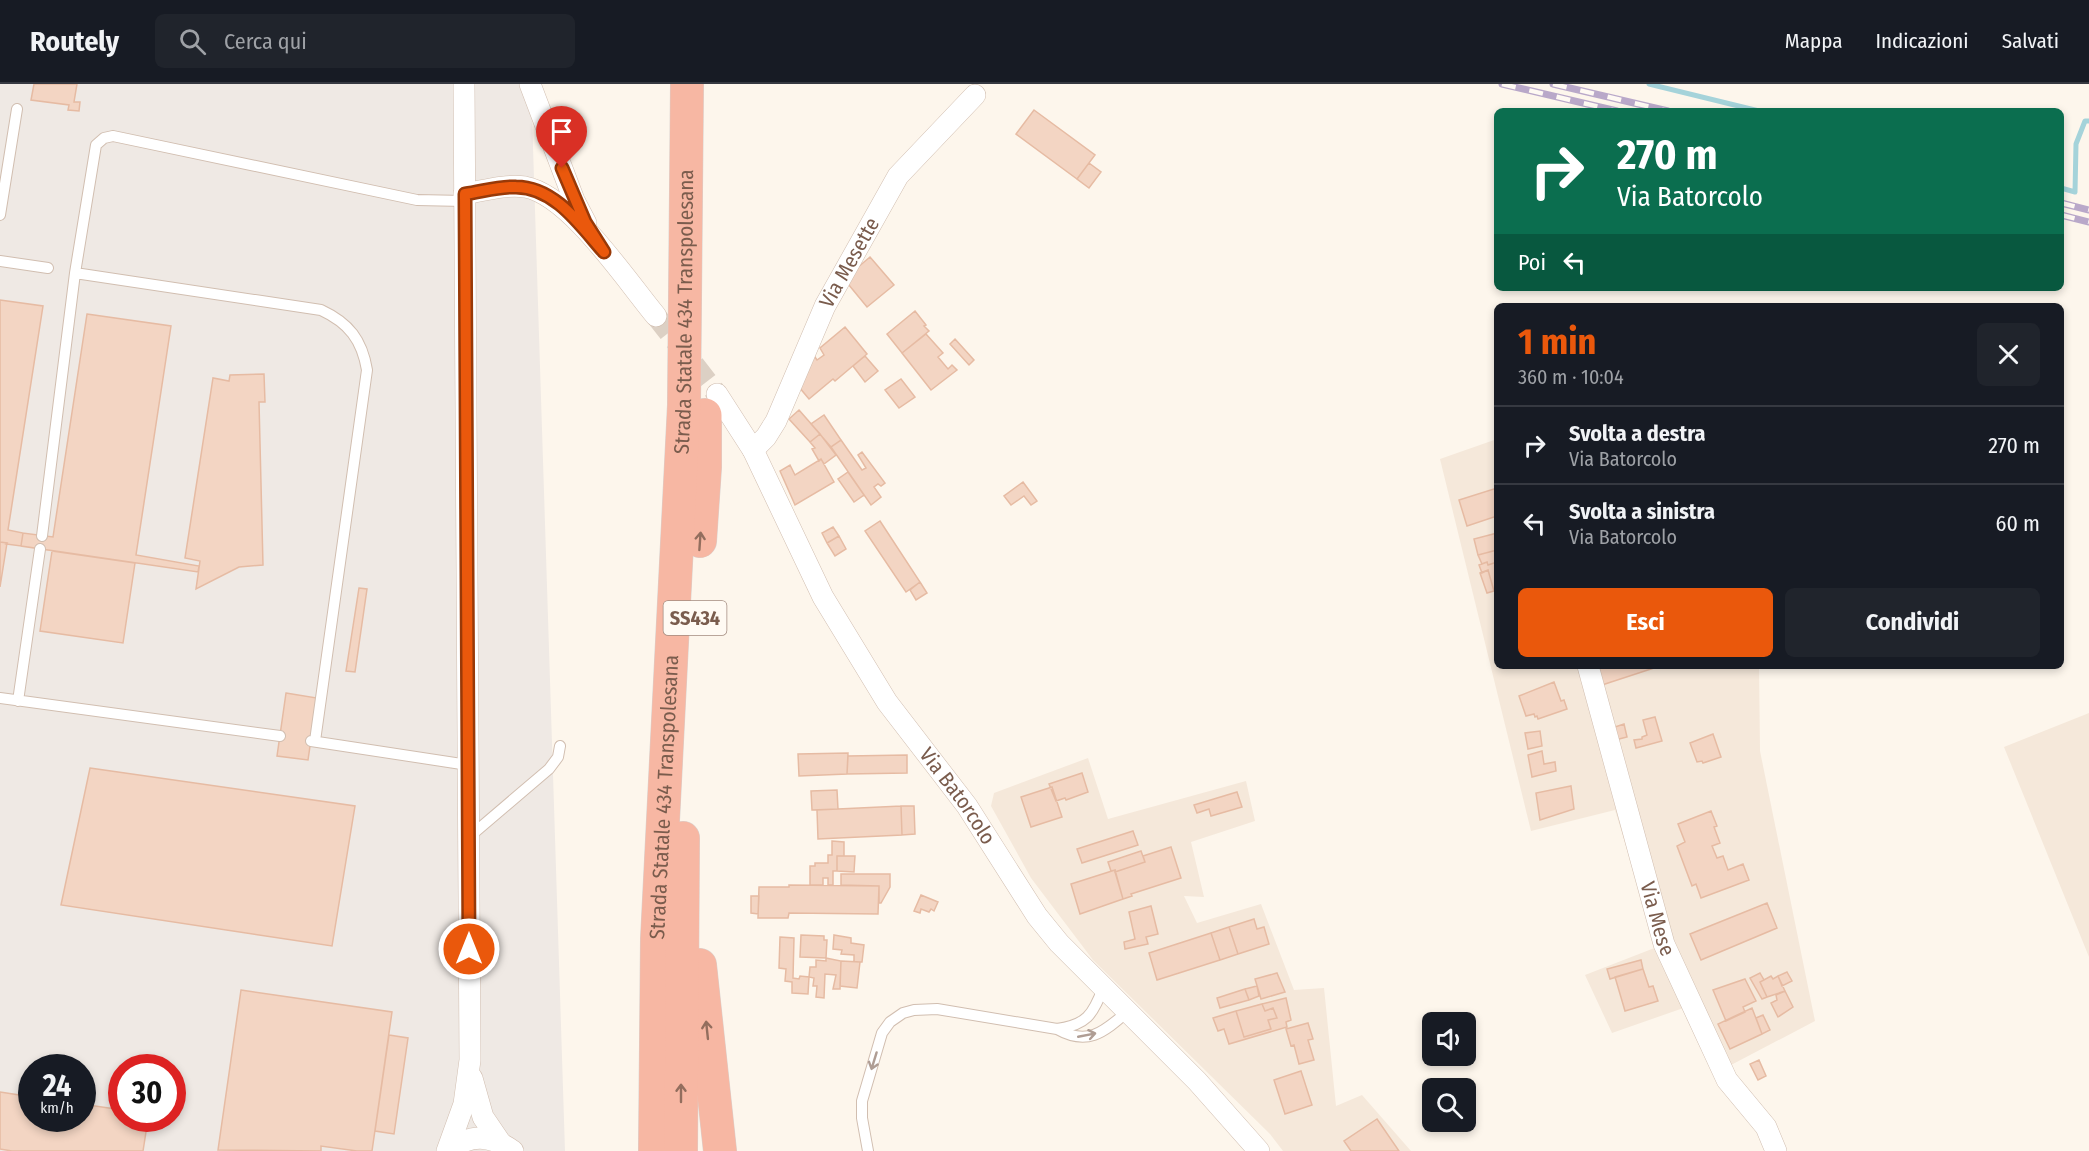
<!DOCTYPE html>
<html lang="it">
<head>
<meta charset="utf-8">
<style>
  :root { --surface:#171b24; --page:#20242c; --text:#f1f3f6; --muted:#9ea1a6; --line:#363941; --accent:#ea580c }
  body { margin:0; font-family:"Fira Sans Condensed",sans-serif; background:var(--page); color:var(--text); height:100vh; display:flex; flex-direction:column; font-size:22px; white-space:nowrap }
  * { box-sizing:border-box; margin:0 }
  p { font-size:20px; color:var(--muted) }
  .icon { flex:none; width:33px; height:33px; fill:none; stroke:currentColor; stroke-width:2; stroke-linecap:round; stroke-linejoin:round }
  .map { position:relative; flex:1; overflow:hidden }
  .panel { position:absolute; left:1494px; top:219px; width:570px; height:366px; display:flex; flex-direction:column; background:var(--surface); border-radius:9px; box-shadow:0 3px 9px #0003 }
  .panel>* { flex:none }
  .guide { position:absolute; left:1494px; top:24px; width:570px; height:183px; border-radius:9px; box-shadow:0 3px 9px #0003; background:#0b6e4f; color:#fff; overflow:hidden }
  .controls { position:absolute; left:1422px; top:928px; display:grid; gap:12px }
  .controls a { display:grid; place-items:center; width:54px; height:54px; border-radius:9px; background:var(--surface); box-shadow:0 3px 9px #0003; font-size:30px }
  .speed { position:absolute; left:18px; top:970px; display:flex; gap:12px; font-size:30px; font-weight:700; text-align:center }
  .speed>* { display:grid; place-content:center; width:78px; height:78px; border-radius:50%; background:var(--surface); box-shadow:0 3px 9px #0003; line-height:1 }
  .speed small { font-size:15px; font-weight:400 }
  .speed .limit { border:9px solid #d22; background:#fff; color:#111 }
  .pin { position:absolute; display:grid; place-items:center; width:51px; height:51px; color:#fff; margin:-62px -26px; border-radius:50% 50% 50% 0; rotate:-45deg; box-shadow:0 0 6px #0007 }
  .pin .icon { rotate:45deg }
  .me { position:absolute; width:66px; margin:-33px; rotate:0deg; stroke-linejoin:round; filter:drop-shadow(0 0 4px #0008) }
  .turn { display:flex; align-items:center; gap:21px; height:126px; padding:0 24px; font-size:27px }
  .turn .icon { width:78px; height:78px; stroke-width:2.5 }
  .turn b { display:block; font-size:42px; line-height:51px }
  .then { display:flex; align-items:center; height:57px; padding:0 24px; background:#0003; gap:12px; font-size:22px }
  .round { display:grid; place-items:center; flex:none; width:63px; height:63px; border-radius:9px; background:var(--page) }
  .overview { display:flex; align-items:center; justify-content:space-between; height:102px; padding:0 24px }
  h1 { font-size:36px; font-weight:700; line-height:45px; color:var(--accent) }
  .action { display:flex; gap:12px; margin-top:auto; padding:12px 24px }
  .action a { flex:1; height:69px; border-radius:9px; background:var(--accent); color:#fff; font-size:24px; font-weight:700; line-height:69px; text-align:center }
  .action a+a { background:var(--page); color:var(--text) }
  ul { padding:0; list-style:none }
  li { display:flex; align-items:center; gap:18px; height:78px; padding:0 24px; border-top:2px solid var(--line) }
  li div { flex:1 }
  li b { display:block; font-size:22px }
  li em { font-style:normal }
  header { display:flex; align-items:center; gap:36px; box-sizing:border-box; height:84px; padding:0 30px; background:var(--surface); border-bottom:2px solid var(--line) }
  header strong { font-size:28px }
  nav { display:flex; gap:33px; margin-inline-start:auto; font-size:21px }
  .search { width:420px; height:54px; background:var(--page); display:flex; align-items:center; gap:15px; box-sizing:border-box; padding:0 21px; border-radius:9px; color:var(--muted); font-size:22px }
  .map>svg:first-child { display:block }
</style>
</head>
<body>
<header>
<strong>Routely</strong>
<div class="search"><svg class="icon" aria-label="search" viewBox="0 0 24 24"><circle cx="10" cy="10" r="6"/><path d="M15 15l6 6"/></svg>Cerca qui</div>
<nav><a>Mappa</a><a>Indicazioni</a><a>Salvati</a></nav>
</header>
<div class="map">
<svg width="2089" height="1067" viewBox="0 0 2089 1067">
  <rect width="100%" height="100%" fill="#fdf6ec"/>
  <!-- residential -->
  <path fill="#f5e8da" d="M1497,355v227h262l1,85 55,270 -84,44 -39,-60 -80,28 -27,-58 72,-28 -42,-137 -84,21 -91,-372z
    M2089,629v244l-85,-210z
    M1088,674l20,61 138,-38 9,40 -64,21 13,55 -20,-1 13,27 64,-19 33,86 30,-2 12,118 26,-11 49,56h-128l-13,-17 -177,-174 -62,-82 -40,-72 3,-13z"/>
  <!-- industrial -->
  <path fill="#efe9e4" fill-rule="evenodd" d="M0,0h531l34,1067h-565zM32,984h50v51h-50zM122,984h50v51h-50z"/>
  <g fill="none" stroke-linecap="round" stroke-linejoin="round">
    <!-- stream -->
    <path stroke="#a5d3da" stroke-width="5" d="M1649,0l110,27
      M2061,104l14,4 1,-48 9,-23h4"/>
  </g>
  <!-- building -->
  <path fill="#f3d5c3" stroke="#e6bba3" stroke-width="1.5" d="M34,0h43l-3,18h6l-1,9 -11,-1 1,-5 -38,-5z
    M1034,26l61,45 -18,24 -61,-45z
    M1089,79l12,9 -12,16 -12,-9z
    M870,173l24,28 -27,22 -23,-28z
    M0,216l43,6 -35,224 15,3 -2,13 -15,-2 1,-1 -7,-1z
    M915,227l11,14 -2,1 5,5 -27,22 -15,-19z
    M87,230l84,12 -35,229 63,11 -1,6 -177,-26 2,-13 30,4z
    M845,243l22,27 -32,27 -2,-2 -24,20 -10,-12 14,-33 4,6 7,-5 -4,-7z
    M926,250l17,19 -5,4 10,12 4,-4 5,5 -26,20 -29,-37z
    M955,255l19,21 -5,5 -19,-21z
    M865,272l13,15 -13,11 -12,-16z
    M264,290l1,28h-6l4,163 -24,2 -43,22 4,-28 -15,-3 28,-180 16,3 1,-6z
    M901,295l14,18 -16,11 -14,-18z
    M799,326l21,24 -10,8 -21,-23z
    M824,331l17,25 -10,7 -20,-23z
    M820,350l16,21 -12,9 -3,-5 -2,2 -7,-12 3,-1 -5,-6z
    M841,356l21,30 4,-2 -8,-13 4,-3 23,31 -4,3 -3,-2 -4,3 7,10 -10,8 -40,-58z
    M821,375l13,23 -39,23 -15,-34 10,-6 5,10z
    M848,388l16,23 -10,7 -16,-23z
    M1023,398l14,19 -6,4 -7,-9 -13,9 -7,-9z
    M1497,404v28l-30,10 -8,-26z
    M880,437l40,61 -14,10 -41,-61z
    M833,443l6,9 -12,7 -5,-10z
    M1497,449v17l-19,5 -4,-16z
    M839,452l7,13 -11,7 -8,-13z
    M0,458l7,1 -7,44z
    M1497,466v12l-9,3 -1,-3 -5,2 -4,-9z
    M52,467l83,12 -12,80 -83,-12z
    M1487,478l1,3 9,-3v28l-3,1 -6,-21 -6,3 -3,-8z
    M1488,486l6,21 -7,2 -7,-20z
    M920,498l7,11 -11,7 -6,-10z
    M359,504l8,1 -12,83 -9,-1z
    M1595,582h65l-61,20z
    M1554,598l7,19 3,-1 3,9 -29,10 -1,-3 -2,1 -1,-3 -8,2 -7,-20z
    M286,609l31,5 -9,62 -31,-4z
    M1655,633l7,24 -26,7 -2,-8 8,-1v-2l5,-2 -4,-15z
    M1624,640l3,13 -12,3 -3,-12z
    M1540,647l2,15 -14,3 -3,-16z
    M1713,650l8,23 -18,6 -1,-2 -5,1 -7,-19z
    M1542,667l2,13 11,-2 1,9 -24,6 -4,-22z
    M848,669l-1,21 -48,2 -1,-22z
    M907,671v18l-60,1 1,-18z
    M90,684l265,38 -23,140 -271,-41z
    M1082,689l6,19 -22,8 -1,-2 -9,3 -7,-17z
    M1571,702l3,23 -34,11 -4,-27z
    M1052,703l10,30 -31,10 -10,-30z
    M837,706l1,19 -26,1 -1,-19z
    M1237,708l5,15 -31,9 -2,-7 -12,4 -3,-8z
    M901,722l1,29 -84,4 -1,-29z
    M901,722h13l1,28 -13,1z
    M1711,727l6,15 -3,1 6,16 -8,3 5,12 6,-2 5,14 15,-6 6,16 -48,18 -5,-14 -4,2 -15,-40 8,-4 -7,-18z
    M1133,747l5,14 -56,18 -5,-14z
    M832,757l12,1v14h-7v15h-4v14h-5v-7h-5v7h-13v-19h5v-3h13v-8h4z
    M1171,763l10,31 -50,16 1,2 -9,3 -8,-27 30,-10 -2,-6z
    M1141,767l4,11 -30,10v-2l-4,1 -3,-9z
    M837,772h18l-1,16 -17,-1z
    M1115,786l8,29 -43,15 -9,-30z
    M841,790h49v13l-9,16h-2v-17l-38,-1z
    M789,801l90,1 -1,28 -89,-1 -1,5h-30l1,-31h30z
    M921,811l17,7 -4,9 -3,-2 -2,3 -8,-3 -1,4 -6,-2z
    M751,812h8l-1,18 -7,-1z
    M1767,819l10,25 -76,32 -11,-26z
    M1151,822l7,28 -12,3 2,7 -23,5 -1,-7 11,-3 -6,-27z
    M1254,835l3,10 7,-2 5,17 -31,10 -9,-27z
    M1229,843l9,27 -18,6 -9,-27z
    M1211,849l9,27 -63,20 -8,-27z
    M801,851l23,1v4h3l-1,18 -26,-1z
    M834,851l17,3v5l13,2 -2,17h-8v-7l-13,-1 1,-4 -9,-1z
    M780,853l14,1 -1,40 6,1 1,-3 9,1 -1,17 -16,-1v-11l-7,-1 1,-12 -7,-1z
    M826,874l15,3 -1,28h-7l3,-14 -11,-1 -1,24 -8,-1 1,-11h-4l1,-8 -5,-1 1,-10h6v-7l10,1z
    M1641,876l2,9 -33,10 -3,-10z
    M841,877l19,1 -3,26 -17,-2z
    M1643,885l6,18 4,-1 5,15 -33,10 -10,-34z
    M1787,888l5,9 -10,5 -4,-10z
    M1277,889l8,19 -24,7 -6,-20z
    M1760,889l4,7 -4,2 7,15 -5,2 -12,-21z
    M1771,892l2,3 5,-3 7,15 -18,6 -7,-15z
    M1745,895l11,22 -13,6 2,5 -19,9 -13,-31z
    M1257,902l2,10 -10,4 -4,-11z
    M1245,905l4,11 -29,8 -3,-10z
    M241,906l151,22 -20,139h-15l-36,-5v5l-103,-1z
    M1785,907l8,16 -15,10 -7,-14 6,-3 -1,-5z
    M1286,914l5,22 -5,2 1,5 -58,17 -5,-15 -6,2 -5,-13 23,-7 8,26 27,-8 -3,-9 9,-2 -4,-10 -8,3 -3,-7z
    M1262,920l3,7 8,-3 4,10 -9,2 3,9 -27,8 -8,-26z
    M1752,924l10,26 -32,15 -12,-25z
    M1763,931l7,15 -8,4 -6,-16z
    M1308,939l5,16 -5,1 6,20 -15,4 -5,-19 -3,1 -5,-17z
    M389,951l19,3 -14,96 -19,-3z
    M1759,976l7,16 -8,4 -8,-16z
    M1301,987l11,34 -27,9 -11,-34z
    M0,1008l32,5v22h50v-15l40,6v9h26l-5,32h-131l-12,-2z
    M1377,1035l22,32h-48l-7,-10z"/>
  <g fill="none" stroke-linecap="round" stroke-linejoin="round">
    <!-- street-tunnel -->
    <path stroke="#dcd0c4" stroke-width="21" stroke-dasharray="21 10" stroke-linecap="butt" d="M656,232l61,78"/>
    <!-- lane casing -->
    <g stroke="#d1beb0" stroke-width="12">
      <path id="lane" d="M0,131l17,-106
        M0,177l48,7
        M75,189l246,37c28,13 41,30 46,60l-52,371
        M42,452l33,-263 21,-128 8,-7 9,-2 304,64 47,1
        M0,614l280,38
        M18,617l22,-152
        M311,657l157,24
        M468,754l81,-69 9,-12 2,-11
        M1103,904c-10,27 -17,37 -46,41 30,17 46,4 70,-17
        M868,1067l-6,-33v-17l20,-68 8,-11 13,-9 11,-3 23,-1 120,20"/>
    </g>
    <!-- street casing -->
    <g stroke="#d1beb0" stroke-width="22">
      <g id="street">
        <path d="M530,0l44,116 12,23"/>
        <path d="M464,110c19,-3 41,-10 61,-7 45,8 101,93 131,129"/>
        <path id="s1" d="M717,310l36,56 70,147 64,105 80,104 70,110 22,27 138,138 62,70"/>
        <path id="s2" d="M753,366l13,-13 10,-16 49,-115 73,-130 77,-81"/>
        <path id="s3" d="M1588,582l76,278 63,136 39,47 10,24"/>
        <path d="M472,994l11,39 17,25"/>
        <path d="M447,1067l17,-47 6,-44 -6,-976"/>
        <path d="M449,1067c21,-18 42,-16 64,0"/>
      </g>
    </g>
    <!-- highway casing -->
    <g stroke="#dad1cd" stroke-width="34">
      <g id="highway">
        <path d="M700,457l5,-74v-52"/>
        <path d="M700,881l20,186"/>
        <path id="s4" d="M655,1067l2,-212 27,-534 3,-321"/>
        <path d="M681,1067l2,-313"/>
      </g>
    </g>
    <!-- lane -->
    <use href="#lane" stroke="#fff" stroke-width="10"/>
    <!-- street -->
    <use href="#street" stroke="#fff" stroke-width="21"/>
    <!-- highway -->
    <use href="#highway" stroke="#f7b7a3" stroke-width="33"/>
    <!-- rail casing -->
    <g stroke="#b9a8c9" stroke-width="7">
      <path id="rail" d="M1502,0l115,27
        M1553,0l115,27
        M2061,119l28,7
        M2061,131l28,7"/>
    </g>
    <!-- rail -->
    <use href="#rail" stroke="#fffaf3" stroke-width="4.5" stroke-dasharray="14" stroke-linecap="butt"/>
  </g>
  <!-- one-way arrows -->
  <defs><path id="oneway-shaft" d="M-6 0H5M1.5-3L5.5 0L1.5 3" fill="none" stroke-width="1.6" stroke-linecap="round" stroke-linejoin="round" transform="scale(1.5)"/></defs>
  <g stroke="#936e5e">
    <use href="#oneway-shaft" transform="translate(700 457) rotate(-86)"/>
    <use href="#oneway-shaft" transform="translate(707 946) rotate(-96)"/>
    <use href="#oneway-shaft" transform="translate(681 1009) rotate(-90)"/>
  </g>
  <g stroke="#af9d94">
    <use href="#oneway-shaft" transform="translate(1087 951) rotate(-11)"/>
    <use href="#oneway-shaft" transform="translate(874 977) rotate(107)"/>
  </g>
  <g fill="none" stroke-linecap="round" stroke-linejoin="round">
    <!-- route casing -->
    <g stroke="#983908" stroke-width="15">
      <path id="route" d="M469,865l-4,-755c16,-2 34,-8 51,-7 39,0 65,39 88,65l-19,-30 -23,-54"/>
    </g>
    <!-- route -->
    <use href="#route" stroke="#ea580c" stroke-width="10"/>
  </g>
  <g text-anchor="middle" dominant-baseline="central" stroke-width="6" stroke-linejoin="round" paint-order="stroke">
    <!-- shield labels -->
    <rect fill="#fffaf3" stroke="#a28b7f" stroke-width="1.5" x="663.5" y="517" width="63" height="34" rx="4.5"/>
    <g font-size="20" font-weight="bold" fill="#7a5c4d">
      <text x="695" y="534">SS434</text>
    </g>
    <!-- street labels -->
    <g font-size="21" fill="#7a5c4d" stroke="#fffaf3">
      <text stroke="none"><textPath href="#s2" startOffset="212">Via Mesette</textPath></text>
      <text stroke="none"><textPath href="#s4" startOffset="840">Strada Statale 434 Transpolesana</textPath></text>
      <text stroke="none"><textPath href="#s1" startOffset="470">Via Batorcolo</textPath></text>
      <text stroke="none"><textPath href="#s4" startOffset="354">Strada Statale 434 Transpolesana</textPath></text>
      <text stroke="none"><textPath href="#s3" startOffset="262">Via Mese</textPath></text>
    </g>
  </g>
</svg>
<div class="controls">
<a><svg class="icon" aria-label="sound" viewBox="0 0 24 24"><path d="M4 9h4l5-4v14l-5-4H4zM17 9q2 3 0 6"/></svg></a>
<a><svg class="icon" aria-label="search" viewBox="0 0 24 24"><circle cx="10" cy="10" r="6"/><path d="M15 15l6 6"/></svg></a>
</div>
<div class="speed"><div>24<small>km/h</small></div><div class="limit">30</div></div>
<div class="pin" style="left:562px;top:84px;background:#d93025"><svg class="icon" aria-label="arrive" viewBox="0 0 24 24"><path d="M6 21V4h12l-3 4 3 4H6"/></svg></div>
<svg class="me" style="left:469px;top:865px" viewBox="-20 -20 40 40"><circle r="17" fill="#ea580c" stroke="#fff" stroke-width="3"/><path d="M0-11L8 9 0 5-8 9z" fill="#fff"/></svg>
<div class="guide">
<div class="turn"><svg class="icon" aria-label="right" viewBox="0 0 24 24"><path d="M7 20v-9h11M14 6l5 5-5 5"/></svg><div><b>270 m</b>Via Batorcolo</div></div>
<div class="then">Poi<svg class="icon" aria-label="left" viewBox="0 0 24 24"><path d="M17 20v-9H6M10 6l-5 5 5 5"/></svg></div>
</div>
<section class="panel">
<div class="overview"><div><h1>1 min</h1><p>360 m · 10:04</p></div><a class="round"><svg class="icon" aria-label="close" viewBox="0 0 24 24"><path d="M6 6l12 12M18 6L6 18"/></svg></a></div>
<ul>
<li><svg class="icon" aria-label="right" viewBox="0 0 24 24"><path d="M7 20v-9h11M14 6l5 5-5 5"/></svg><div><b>Svolta a destra</b><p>Via Batorcolo</p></div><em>270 m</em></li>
<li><svg class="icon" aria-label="left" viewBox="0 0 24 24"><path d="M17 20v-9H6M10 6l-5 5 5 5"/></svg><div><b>Svolta a sinistra</b><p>Via Batorcolo</p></div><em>60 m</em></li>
</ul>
<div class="action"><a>Esci</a><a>Condividi</a></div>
</section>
</div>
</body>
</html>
